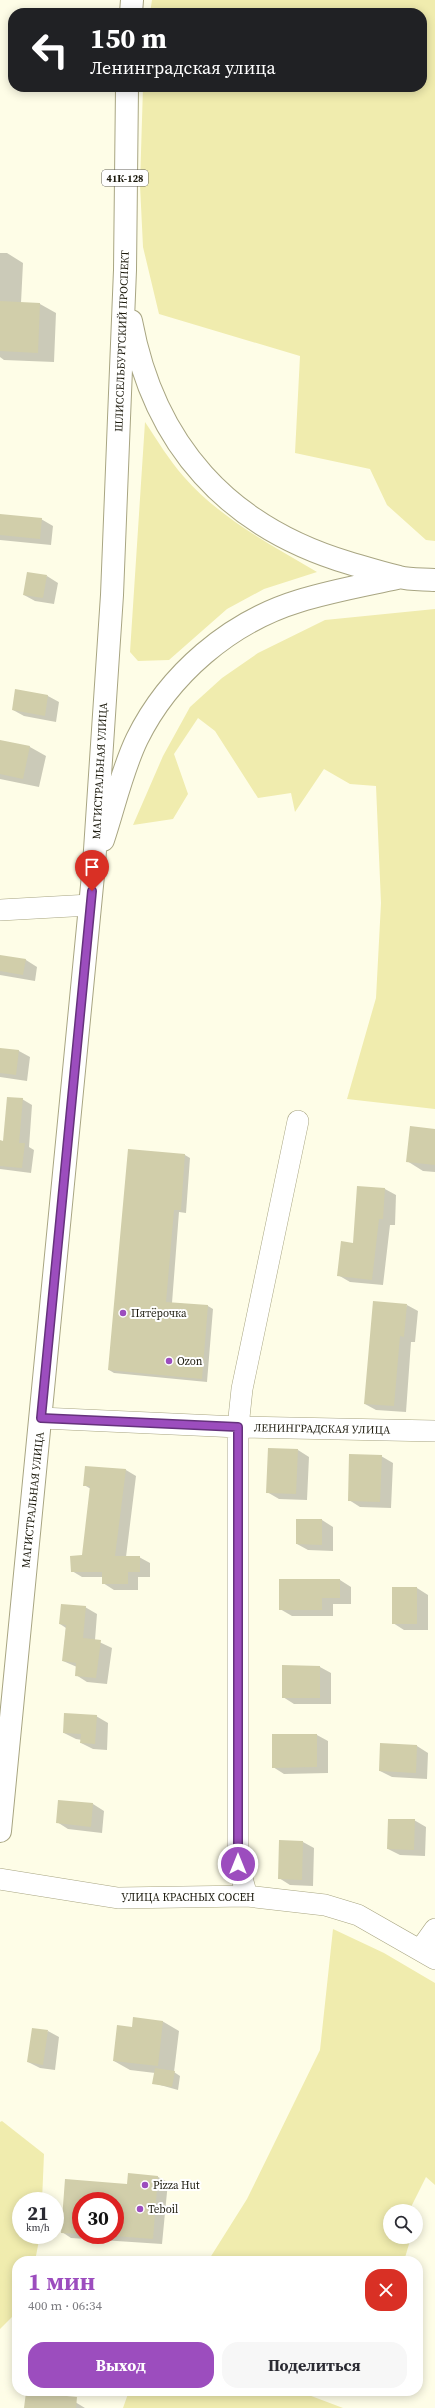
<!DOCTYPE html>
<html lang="ru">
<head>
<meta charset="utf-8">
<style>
  :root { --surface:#fff; --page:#f7f7f7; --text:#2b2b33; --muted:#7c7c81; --accent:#9c4dbe }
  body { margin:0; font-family:"Source Serif 4",serif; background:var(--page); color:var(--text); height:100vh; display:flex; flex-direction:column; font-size:15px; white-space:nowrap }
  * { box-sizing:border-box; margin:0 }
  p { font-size:13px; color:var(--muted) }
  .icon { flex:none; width:22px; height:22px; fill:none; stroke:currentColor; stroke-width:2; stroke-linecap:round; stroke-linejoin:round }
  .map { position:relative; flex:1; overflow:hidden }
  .side { position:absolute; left:12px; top:2256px; width:411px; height:140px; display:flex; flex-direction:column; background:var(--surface); border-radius:16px; box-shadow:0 2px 10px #0003 }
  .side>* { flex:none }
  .banner { position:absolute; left:8px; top:8px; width:419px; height:84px; border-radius:16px; box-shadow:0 2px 10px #0003; background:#202124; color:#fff; overflow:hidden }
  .fabs { position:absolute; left:383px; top:2204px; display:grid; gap:8px }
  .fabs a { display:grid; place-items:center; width:40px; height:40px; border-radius:50%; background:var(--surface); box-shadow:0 2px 10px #0003; font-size:20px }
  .speed { position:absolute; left:12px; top:2192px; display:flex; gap:8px; font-size:20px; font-weight:700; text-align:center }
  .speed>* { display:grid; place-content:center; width:52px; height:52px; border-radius:50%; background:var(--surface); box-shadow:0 2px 10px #0003; line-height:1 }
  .speed small { font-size:10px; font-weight:400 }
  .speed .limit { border:6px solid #d22; background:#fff; color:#111 }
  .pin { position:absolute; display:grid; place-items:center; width:34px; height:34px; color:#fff; margin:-41px -17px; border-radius:50% 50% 50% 0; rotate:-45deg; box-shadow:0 0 4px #0007 }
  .pin .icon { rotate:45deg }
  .me { position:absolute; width:44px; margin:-22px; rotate:0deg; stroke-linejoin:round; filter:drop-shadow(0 0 3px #0008) }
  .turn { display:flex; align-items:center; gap:14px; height:84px; padding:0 16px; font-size:18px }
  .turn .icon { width:52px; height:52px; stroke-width:2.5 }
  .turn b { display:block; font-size:28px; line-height:34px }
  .round { display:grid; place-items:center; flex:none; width:42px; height:42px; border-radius:16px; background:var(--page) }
  .headline { display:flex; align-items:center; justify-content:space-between; height:68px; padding:0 16px }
  h1 { font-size:24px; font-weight:700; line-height:30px; color:var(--accent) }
  .cta { display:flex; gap:8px; margin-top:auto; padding:8px 16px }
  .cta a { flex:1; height:46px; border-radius:16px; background:var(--accent); color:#fff; font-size:16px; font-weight:700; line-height:46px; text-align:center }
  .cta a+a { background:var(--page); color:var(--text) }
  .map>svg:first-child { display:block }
</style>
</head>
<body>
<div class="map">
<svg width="435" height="2408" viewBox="0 0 435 2408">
  <rect width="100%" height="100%" fill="#fefde7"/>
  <!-- green -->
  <path fill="#f0ecae" d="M152,0h283v541l-9,-1 -39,-35 -17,-36 -75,-16 5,-97 -141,-42 -16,-67 -3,-62 3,-98h279v-74h-272z
    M145,422c12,18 24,38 39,55 37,42 86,67 133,95l-53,17 -37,20 -58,51 -31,1 -8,-9z
    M435,609v500l-88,-10 29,-101 5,-95 -5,-117 -26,-2 -26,-15 -29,43 -4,-19 -33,5 -43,-67 -17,-13 -24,36 14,40 -15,25 -40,6 30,-69 27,-49 32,-29 36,-25 67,-33z
    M333,1929l51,24 51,30v202l-9,-8 -17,34h-19v26h13l6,7 -5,17h-196l39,-62 73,-149z
    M2,2121l42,33 -2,47h-21v34h19l-5,26h-18v51l-17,17v-207z
    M129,2391h169l45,17h-220z"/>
  <!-- shadow -->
  <path fill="#0003" fill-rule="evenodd" d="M0,253h7l16,10 -2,40 19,1 16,9 -2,49 -50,-2 -4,-3z
    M0,515l41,4 12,7 -2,19 -51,-5z
    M47,576l11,7 -4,21 -19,-3 -11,-6z
    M16,690l32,6 11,6 -3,20 -32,-6 -11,-6z
    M0,741l30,6 16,9 -7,31 -39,-8z
    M0,956l26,4 11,7 -2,14 -35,-6z
    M0,1049l19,2 11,6 -3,24 -27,-4z
    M22,1099l10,6 -3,42 5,3 -3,23 -31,-4v-28l4,1z
    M435,1130v42l-12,-1 -16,-10z
    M129,1150l56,5 5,3 -4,55 -7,-1 -7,91 36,3 5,3 -6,73 -93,-9 -5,-3z
    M358,1187l27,2 11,6 -1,30h-5l-7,60 -33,-3 -12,-7 16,-31z
    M407,1305l11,6 -3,31h-4l-5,70 -30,-2 -11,-6z
    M298,1450l11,7 -2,43 -28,-1 -12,-7z
    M381,1456l12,7 -2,45 -31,-1 -11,-7z
    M126,1470l10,6 -10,81h13l11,6v14h-12v13h-24l-11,-7v-6h-21l-10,-6 11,-15 8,-67 -7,-4z
    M322,1520l11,7v24l-25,-1 -11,-6z
    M280,1580h60l11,7v17h-18v12h-41l-12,-7z
    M417,1588l11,7v35h-24l-11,-7z
    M85,1607l12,7 -2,26 17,8 -5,36 -20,-2 -11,-7 1,-8 -14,-6 3,-33 -6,-4z
    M320,1667l11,6v31h-37l-11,-7z
    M96,1716l12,7 -1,27 -14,-1 -12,-6 1,-3 -6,-1 -12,-6z
    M317,1735l11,6v32l-44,1 -11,-7z
    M417,1746l11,7 -1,26 -35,-2 -12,-6z
    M93,1804l11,7 -2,22 -34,-4 -11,-7z
    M414,1820l12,7 -1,29 -25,-1 -12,-6z
    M303,1842l11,6 -1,38 -23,-1 -11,-7z
    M162,2021l17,10 -5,41 6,4 -2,14 -25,-7 2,-10 -25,-3 -16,-9 19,-33z
    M48,2031l11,6 -4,33 -15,-2 -12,-6z
    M158,2177l10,5 -6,62 -91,-6 -9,-6 4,-52 62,5zM81,2201h34v34h-34z
    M67,2397l18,11h-60z"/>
  <!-- building -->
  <path fill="#d1ceaa" d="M0,301l40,2 -2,50 -38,-2z
    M0,514l42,4 -2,21 -40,-4z
    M27,572l20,3 -4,23 -20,-3z
    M15,689l33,6 -3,21 -33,-6z
    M0,740l30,6 -7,33 -23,-5z
    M0,955l26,4 -3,16 -23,-4z
    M0,1048l19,2 -3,25 -16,-2z
    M7,1097l16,1 -4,45h6l-3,25 -22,-2v-26l3,1z
    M410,1126l25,3v36l-29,-3z
    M128,1149l57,5 -4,56h-7l-8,92 42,3 -6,74 -94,-9z
    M357,1186l28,2 -2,31h-4l-7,61 -35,-4 4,-35 12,2z
    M373,1301l34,3 -3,33 -4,-1 -6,70 -30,-2z
    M268,1448l30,1 -2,45 -30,-1z
    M349,1454l33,1 -2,47 -32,-1z
    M85,1466l41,3 -11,87h25v16h-12v12h-26v-12h-31l-1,-16 12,-1 8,-69h-7z
    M296,1519h26v26l-26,-1z
    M279,1579h61v19h-18v12h-43z
    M392,1587h25v37h-25z
    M61,1604l25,2 -3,32 18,2 -5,38 -21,-2 1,-13 -14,-2 4,-36 -7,-1z
    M282,1665l38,1v32h-38z
    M64,1713l33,2 -2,29 -15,-1 1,-9 -18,-1z
    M272,1734h45v33l-45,1z
    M380,1743l37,2 -1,28 -37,-2z
    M58,1800l35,3 -2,24 -35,-4z
    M388,1819h27l-1,31 -27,-1z
    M279,1840l24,1 -1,39 -24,-1z
    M133,2017l30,4 -5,45 -45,-5 4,-36 15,2z
    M32,2028l16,2 -5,35 -16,-3z
    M155,2068l20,3 -3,16 -20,-3z
    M128,2173l30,3 -5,63 -38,-3v-35h-34v33l-20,-1 4,-54 62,5z
    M26,2392l51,5 -1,11h-52z"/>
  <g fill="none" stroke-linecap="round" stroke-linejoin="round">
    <!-- minor casing -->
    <g stroke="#a8a582" stroke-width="22">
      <path id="minor" d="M0,910l90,-5
        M41,1418l197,9 197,4
        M0,1879l118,19 129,-2 78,9 33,10 77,44
        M247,1896l-9,-32v-437l4,-38 56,-268
        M420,1950l15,-21"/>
    </g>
    <!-- major casing -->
    <g stroke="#a8a582" stroke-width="24">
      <path id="major" d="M131,13l1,-13
        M131,321c23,124 97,206 218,242 17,5 33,10 50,14 11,3 24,2 36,3
        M103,840c11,-33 19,-70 34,-101 32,-65 93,-117 162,-138 32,-10 66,-16 98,-23
        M0,1831l94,-966 18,-270 7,-177 6,-148 2,-183"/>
    </g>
    <!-- minor -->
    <use href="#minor" stroke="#fff" stroke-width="21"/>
    <!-- major -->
    <use href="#major" stroke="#fff" stroke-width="22"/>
  </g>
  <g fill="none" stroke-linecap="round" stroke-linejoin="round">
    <!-- route casing -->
    <g stroke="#65327c" stroke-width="10">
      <path id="route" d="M92,891l-51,527 197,9v437"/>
    </g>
    <!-- route -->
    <use href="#route" stroke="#9c4dbe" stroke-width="7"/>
  </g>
  <!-- markers -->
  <g fill="#9c4dbe" stroke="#fff" stroke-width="1.5">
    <circle cx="123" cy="1313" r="4"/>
    <circle cx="169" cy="1361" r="4"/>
    <circle cx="145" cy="2185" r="4"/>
    <circle cx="140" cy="2209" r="4"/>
  </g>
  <g text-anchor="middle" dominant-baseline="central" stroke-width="4" stroke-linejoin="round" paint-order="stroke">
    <!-- shield labels -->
    <rect fill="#fff" stroke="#615f56" stroke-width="1" x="102" y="170" width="46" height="16" rx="3"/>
    <g font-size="10" font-weight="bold" fill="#1d1b0e">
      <text x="125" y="178">41К-128</text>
    </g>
    <!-- street labels -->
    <g font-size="11" fill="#1d1b0e" stroke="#fff">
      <text transform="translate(122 341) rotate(-88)">ШЛИССЕЛЬБУРГСКИЙ ПРОСПЕКТ</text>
      <text transform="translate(100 771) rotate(-87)">МАГИСТРАЛЬНАЯ УЛИЦА</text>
      <text transform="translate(322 1429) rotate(1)">ЛЕНИНГРАДСКАЯ УЛИЦА</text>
      <text transform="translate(33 1500) rotate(-84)">МАГИСТРАЛЬНАЯ УЛИЦА</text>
      <text x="188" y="1897">УЛИЦА КРАСНЫХ СОСЕН</text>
    </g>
    <!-- poi labels -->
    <g font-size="11" fill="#1d1b0e" stroke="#fff" text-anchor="start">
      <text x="131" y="1313">Пятёрочка</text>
      <text x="177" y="1361">Ozon</text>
      <text x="153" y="2185">Pizza Hut</text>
      <text x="148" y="2209">Teboil</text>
    </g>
  </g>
</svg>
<div class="fabs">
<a><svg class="icon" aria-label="search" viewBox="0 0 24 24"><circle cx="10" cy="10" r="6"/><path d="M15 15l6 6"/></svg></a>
</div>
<div class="speed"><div>21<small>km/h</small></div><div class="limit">30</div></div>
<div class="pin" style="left:92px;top:891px;background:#d93025"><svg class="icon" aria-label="arrive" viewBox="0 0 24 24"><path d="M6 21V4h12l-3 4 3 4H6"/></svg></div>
<svg class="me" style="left:238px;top:1864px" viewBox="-20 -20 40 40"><circle r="17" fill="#9c4dbe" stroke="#fff" stroke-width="3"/><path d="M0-11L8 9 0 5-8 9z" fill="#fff"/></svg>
<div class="banner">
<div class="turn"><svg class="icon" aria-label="left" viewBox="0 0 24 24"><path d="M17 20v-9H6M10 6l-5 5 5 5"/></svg><div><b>150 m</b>Ленинградская улица</div></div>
</div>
<section class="side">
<div class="headline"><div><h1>1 мин</h1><p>400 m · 06:34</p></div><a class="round" style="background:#d93025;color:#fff"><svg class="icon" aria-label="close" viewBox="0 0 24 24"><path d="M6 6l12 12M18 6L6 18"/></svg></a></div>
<div class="cta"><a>Выход</a><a>Поделиться</a></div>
</section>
</div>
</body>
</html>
